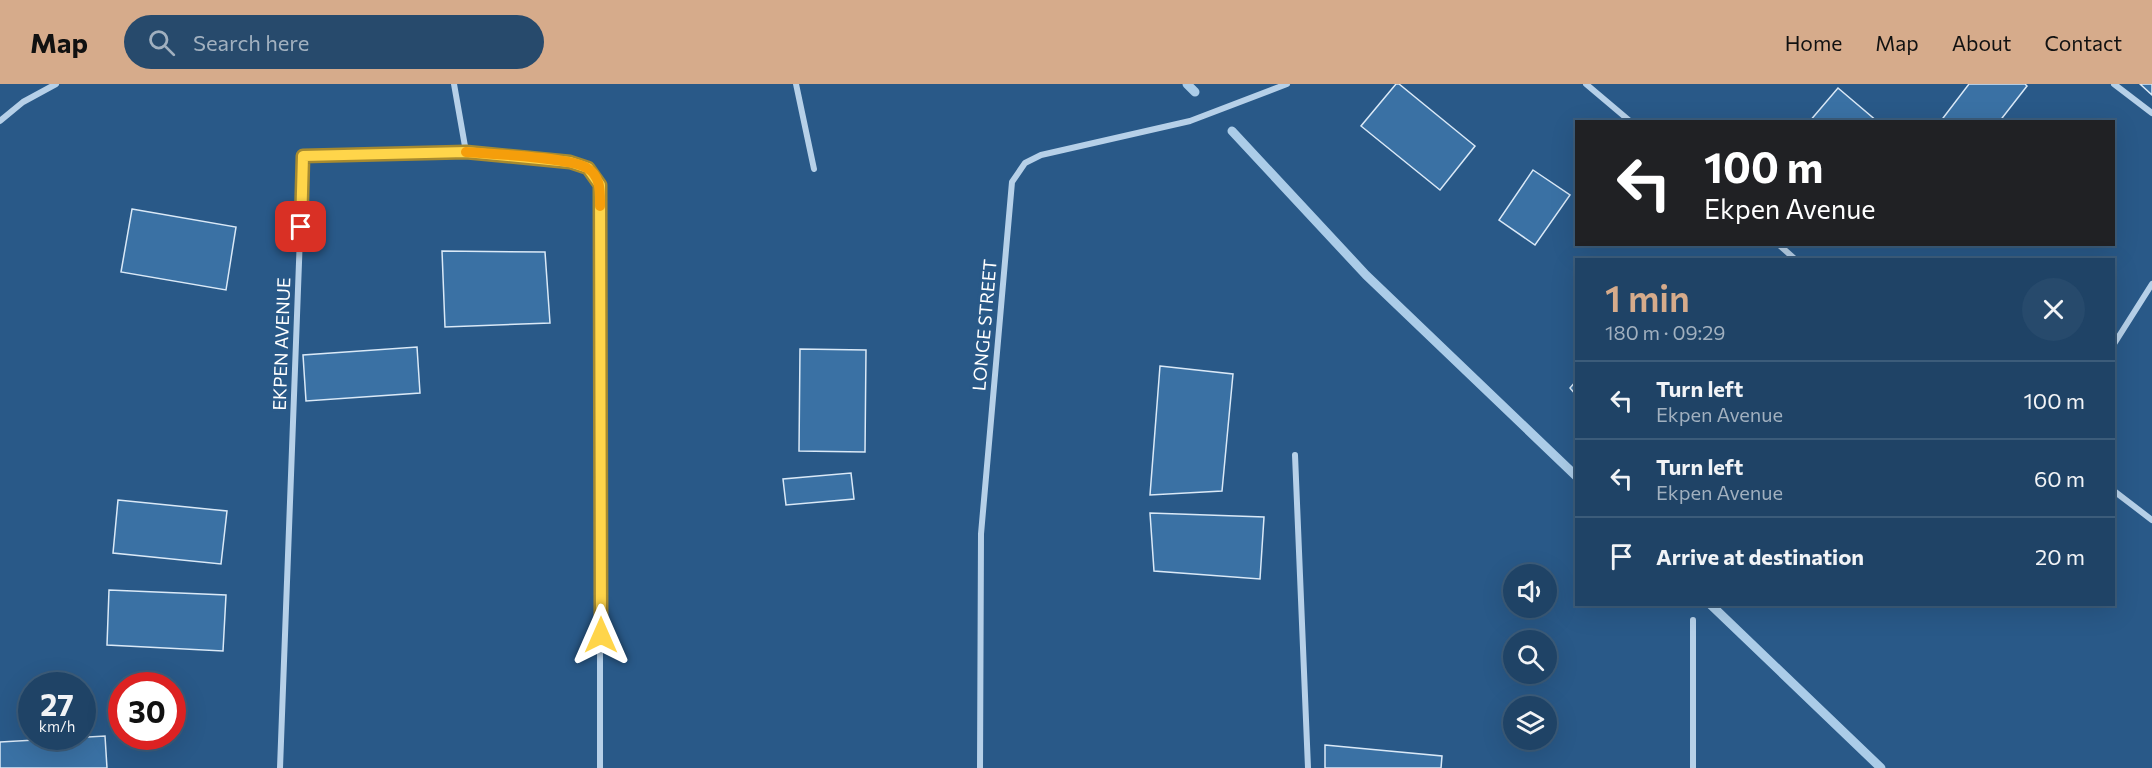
<!DOCTYPE html>
<html lang="en">
<head>
<meta charset="utf-8">
<style>
  :root { --surface:#1f4366; --page:#274a6c; --text:#f1f3f6; --muted:#a1b0bf; --line:#3c5c7a; --accent:#d6ab8b }
  body { margin:0; font-family:Commissioner,sans-serif; background:var(--page); color:var(--text); height:100vh; display:flex; flex-direction:column; font-size:22px; white-space:nowrap }
  * { box-sizing:border-box; margin:0 }
  p { font-size:20px; color:var(--muted) }
  .icon { flex:none; width:33px; height:33px; fill:none; stroke:currentColor; stroke-width:2; stroke-linecap:round; stroke-linejoin:round }
  .map { position:relative; flex:1; overflow:hidden }
  .drawer { position:absolute; left:1575px; top:174px; width:540px; height:348px; display:flex; flex-direction:column; background:var(--surface); border-radius:0px; box-shadow:0 6px 24px #0002,0 0 0 2px var(--line) }
  .drawer>* { flex:none }
  .top-card { position:absolute; left:1575px; top:36px; width:540px; height:126px; border-radius:0px; box-shadow:0 6px 24px #0002,0 0 0 2px var(--line); background:#202124; color:#fff; overflow:hidden }
  .buttons { position:absolute; left:1503px; top:480px; display:grid; gap:12px }
  .buttons a { display:grid; place-items:center; width:54px; height:54px; border-radius:50%; background:var(--surface); box-shadow:0 6px 24px #0002,0 0 0 2px var(--line); font-size:30px }
  .speed { position:absolute; left:18px; top:588px; display:flex; gap:12px; font-size:30px; font-weight:700; text-align:center }
  .speed>* { display:grid; place-content:center; width:78px; height:78px; border-radius:50%; background:var(--surface); box-shadow:0 6px 24px #0002,0 0 0 2px var(--line); line-height:1 }
  .speed small { font-size:15px; font-weight:400 }
  .speed .limit { border:9px solid #d22; background:#fff; color:#111 }
  .pin { position:absolute; display:grid; place-items:center; width:51px; height:51px; color:#fff; margin:-26px; border-radius:12px; box-shadow:0 3px 9px #0006 }
  .me { position:absolute; width:66px; margin:-33px; rotate:0deg; stroke-linejoin:round; filter:drop-shadow(0 0 4px #0008) }
  .turn { display:flex; align-items:center; gap:21px; height:126px; padding:0 30px; font-size:27px }
  .turn .icon { width:78px; height:78px; stroke-width:2.5 }
  .turn b { display:block; font-size:42px; line-height:51px }
  .round { display:grid; place-items:center; flex:none; width:63px; height:63px; border-radius:32px; background:var(--page) }
  .overview { display:flex; align-items:center; justify-content:space-between; height:102px; padding:0 30px }
  h1 { font-size:36px; font-weight:600; line-height:45px; color:var(--accent) }
  ul { padding:0; list-style:none }
  li { display:flex; align-items:center; gap:18px; height:78px; padding:0 30px; border-top:2px solid var(--line) }
  li div { flex:1 }
  li b { display:block; font-size:22px }
  li em { font-style:normal }
  header { display:flex; align-items:center; gap:36px; box-sizing:border-box; height:84px; padding:0 30px; background:var(--accent); color:#111 }
  header strong { font-size:28px }
  nav { display:flex; gap:33px; margin-inline-start:auto; font-size:21px }
  .search { width:420px; height:54px; background:var(--page); display:flex; align-items:center; gap:15px; box-sizing:border-box; padding:0 21px; border-radius:33px; color:var(--muted); font-size:22px }
  .map>svg:first-child { display:block }
</style>
</head>
<body>
<header>
<strong>Map</strong>
<div class="search"><svg class="icon" aria-label="search" viewBox="0 0 24 24"><circle cx="10" cy="10" r="6"/><path d="M15 15l6 6"/></svg>Search here</div>
<nav><a>Home</a><a>Map</a><a>About</a><a>Contact</a></nav>
</header>
<div class="map">
<svg width="2152" height="684" viewBox="0 0 2152 684">
  <rect width="100%" height="100%" fill="#295988"/>
  <g fill="none" stroke-linecap="round" stroke-linejoin="round">
    <!-- stream -->
    <path stroke="#abcce8" stroke-width="9" d="M1187,0l8,8
      M1232,47l134,144 210,201
      M1710,520l171,164"/>
  </g>
  <!-- building -->
  <path fill="#3a71a4" stroke="#dae9f7" stroke-width="1.5" d="M1396,0h3l76,62 -35,44 -79,-64z
    M1969,0h56l2,2 -28,36h-59z
    M2140,0h12v11z
    M1838,4l40,34h-69z
    M1533,86l37,25 -35,50 -36,-25z
    M132,125l104,18 -10,63 -105,-18z
    M442,167l103,1 5,71 -105,4z
    M417,263l3,46 -114,8 -3,-46z
    M800,265l66,1 -1,102 -66,-1z
    M1160,282l73,8 -11,117 -72,4z
    M1576,297v14l-6,-7z
    M851,389l3,26 -68,6 -3,-26z
    M118,416l109,11 -6,53 -108,-11z
    M1150,429l114,4 -4,62 -106,-8z
    M109,506l117,5 -3,56 -116,-6z
    M105,652l2,32h-107v-26z
    M1325,661l117,11 -1,12h-116z"/>
  <g fill="none" stroke-linecap="round" stroke-linejoin="round">
    <!-- street -->
    <path stroke="#b6d0e8" stroke-width="6" d="M454,0l12,68
      M796,0l18,85
      M1586,0l45,38
      M2114,0l38,29
      M0,37l23,-19 33,-18
      M1778,160l18,16
      M2114,260l38,-60
      M1295,371l13,313
      M2114,407l38,29
      M1693,536v148
      M280,684l23,-612 163,-4 104,10 18,6 12,17v583
      M980,684l1,-234 31,-352 13,-19 16,-8 149,-34 97,-37"/>
  </g>
  <g fill="none" stroke-linecap="round" stroke-linejoin="round">
    <!-- route casing -->
    <g stroke="#a68a30" stroke-width="15">
      <path id="route" d="M301,143l2,-71 163,-4 63,6 41,4 18,6 12,17 1,450"/>
    </g>
    <!-- route -->
    <use href="#route" stroke="#ffd54a" stroke-width="10"/>
    <!-- slow -->
    <path stroke="#f59e0b" stroke-width="10" d="M466,68c24,2 104,5 121,16 14,8 13,24 13,38"/>
  </g>
  <g text-anchor="middle" dominant-baseline="central" stroke-width="6" stroke-linejoin="round" paint-order="stroke">
    <!-- street labels -->
    <g font-size="18" fill="#fff" stroke="#295988">
      <text transform="translate(984 241) rotate(-85)">LONGE STREET</text>
      <text transform="translate(281 260) rotate(-88)">EKPEN AVENUE</text>
    </g>
  </g>
</svg>
<div class="buttons">
<a><svg class="icon" aria-label="sound" viewBox="0 0 24 24"><path d="M4 9h4l5-4v14l-5-4H4zM17 9q2 3 0 6"/></svg></a>
<a><svg class="icon" aria-label="search" viewBox="0 0 24 24"><circle cx="10" cy="10" r="6"/><path d="M15 15l6 6"/></svg></a>
<a><svg class="icon" aria-label="layers" viewBox="0 0 24 24"><path d="M12 4l9 5-9 5-9-5zM3 14l9 5 9-5"/></svg></a>
</div>
<div class="speed"><div>27<small>km/h</small></div><div class="limit">30</div></div>
<div class="pin" style="left:301px;top:143px;background:#d93025"><svg class="icon" aria-label="arrive" viewBox="0 0 24 24"><path d="M6 21V4h12l-3 4 3 4H6"/></svg></div>
<svg class="me" style="left:601px;top:551px" viewBox="-20 -20 40 40"><path d="M0-17L14 15 0 8-14 15z" fill="#ffd54a" stroke="#fff" stroke-width="4"/></svg>
<div class="top-card">
<div class="turn"><svg class="icon" aria-label="left" viewBox="0 0 24 24"><path d="M17 20v-9H6M10 6l-5 5 5 5"/></svg><div><b>100 m</b>Ekpen Avenue</div></div>
</div>
<section class="drawer">
<div class="overview"><div><h1>1 min</h1><p>180 m · 09:29</p></div><a class="round"><svg class="icon" aria-label="close" viewBox="0 0 24 24"><path d="M6 6l12 12M18 6L6 18"/></svg></a></div>
<ul>
<li><svg class="icon" aria-label="left" viewBox="0 0 24 24"><path d="M17 20v-9H6M10 6l-5 5 5 5"/></svg><div><b>Turn left</b><p>Ekpen Avenue</p></div><em>100 m</em></li>
<li><svg class="icon" aria-label="left" viewBox="0 0 24 24"><path d="M17 20v-9H6M10 6l-5 5 5 5"/></svg><div><b>Turn left</b><p>Ekpen Avenue</p></div><em>60 m</em></li>
<li><svg class="icon" aria-label="arrive" viewBox="0 0 24 24"><path d="M6 21V4h12l-3 4 3 4H6"/></svg><div><b>Arrive at destination</b></div><em>20 m</em></li>
</ul>
</section>
</div>
</body>
</html>
